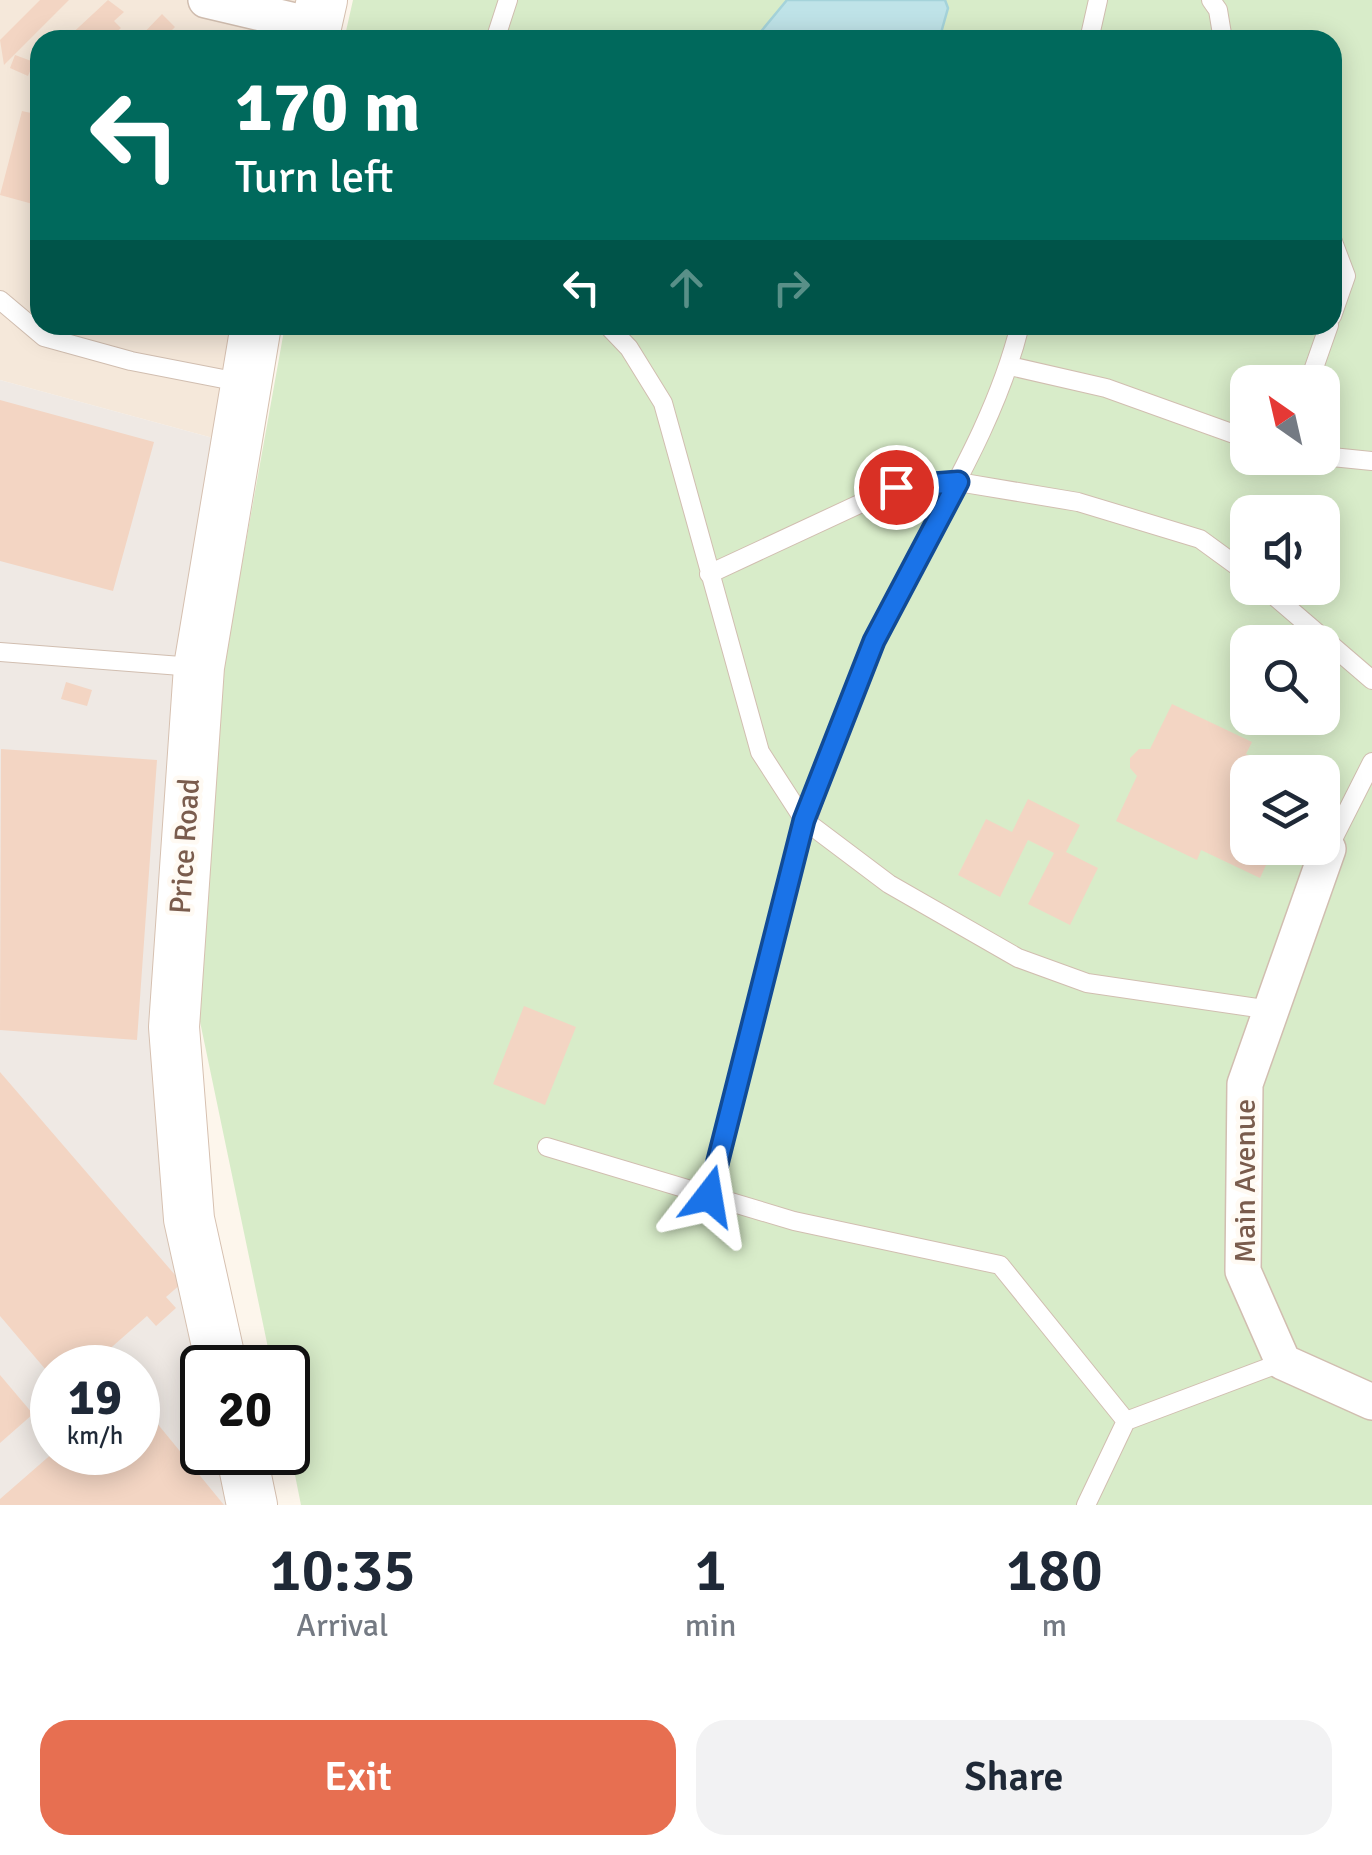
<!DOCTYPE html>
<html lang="en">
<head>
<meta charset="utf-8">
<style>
  :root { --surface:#fff; --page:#f2f2f3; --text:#1f2937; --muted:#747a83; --accent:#e76f51 }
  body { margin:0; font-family:Signika,sans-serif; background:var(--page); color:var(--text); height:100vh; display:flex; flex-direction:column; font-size:38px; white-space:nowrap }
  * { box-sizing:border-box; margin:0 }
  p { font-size:32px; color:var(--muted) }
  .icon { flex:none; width:55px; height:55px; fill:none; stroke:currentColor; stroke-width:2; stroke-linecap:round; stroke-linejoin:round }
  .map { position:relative; height:1505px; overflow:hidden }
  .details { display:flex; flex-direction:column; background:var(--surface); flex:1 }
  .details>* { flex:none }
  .banner { position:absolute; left:30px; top:30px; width:1312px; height:305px; border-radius:30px; box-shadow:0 5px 25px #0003; background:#00695c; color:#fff; overflow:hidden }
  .needle { width:65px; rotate:326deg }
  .tools { position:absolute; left:1230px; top:365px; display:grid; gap:20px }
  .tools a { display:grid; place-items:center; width:110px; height:110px; border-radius:20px; background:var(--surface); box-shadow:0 5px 25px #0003; font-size:50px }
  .speed { position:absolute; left:30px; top:1345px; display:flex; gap:20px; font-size:50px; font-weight:700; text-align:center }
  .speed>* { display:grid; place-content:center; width:130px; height:130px; border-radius:50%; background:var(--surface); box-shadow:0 5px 25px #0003; line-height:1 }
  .speed small { font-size:25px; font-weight:400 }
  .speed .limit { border:5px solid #111; border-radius:15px; background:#fff; color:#111 }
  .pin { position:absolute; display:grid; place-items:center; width:85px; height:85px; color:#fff; margin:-42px; border:5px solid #fff; border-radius:50%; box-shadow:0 2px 10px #0007 }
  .me { position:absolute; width:110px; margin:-55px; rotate:14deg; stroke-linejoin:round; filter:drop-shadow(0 0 8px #0008) }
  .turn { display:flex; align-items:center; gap:35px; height:210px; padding:0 40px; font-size:45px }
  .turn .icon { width:130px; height:130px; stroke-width:2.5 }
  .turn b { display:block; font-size:70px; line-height:85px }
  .lanes { display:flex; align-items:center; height:95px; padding:0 40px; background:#0003; justify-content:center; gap:50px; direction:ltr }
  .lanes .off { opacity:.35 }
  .eta { display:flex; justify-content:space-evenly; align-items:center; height:170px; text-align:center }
  .eta b { font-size:60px; font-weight:600; line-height:70px }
  .primary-button { display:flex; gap:20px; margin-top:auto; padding:20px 40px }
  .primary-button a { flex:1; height:115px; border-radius:30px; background:var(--accent); color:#fff; font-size:40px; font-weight:600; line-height:115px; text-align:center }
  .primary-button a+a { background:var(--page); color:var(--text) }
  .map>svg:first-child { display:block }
</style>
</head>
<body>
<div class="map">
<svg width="1372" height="1505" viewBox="0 0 1372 1505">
  <rect width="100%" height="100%" fill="#fdf6ec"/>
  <!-- residential -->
  <path fill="#f5e8da" d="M0,0h334l-9,40h-285v285h222l-27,119 -235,-64z"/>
  <!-- industrial -->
  <path fill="#efe9e4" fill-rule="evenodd" d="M0,380l235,64 -41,274 8,734 39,1 11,52h-252zM52,1368h86v84h-86z"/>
  <!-- green -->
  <path fill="#d8ecc9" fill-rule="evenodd" d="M353,0h1019v1505h-1071l-13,-65v-72l-16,-1 -74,-355 26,-348 61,-339h1047v-285h-988zM1248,382h74v76h-74zM1248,512h74v76h-74zM1248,642h74v76h-74zM1248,772h74v76h-74z"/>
  <!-- water -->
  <path fill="#bfe3e8" stroke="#a5d3da" stroke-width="2.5" d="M787,0h158l3,8 -9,32h-185z"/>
  <!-- building -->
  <path fill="#f3d5c3" d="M40,0h29l-65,65 -4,-25z
    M108,0l16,12 -10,9 7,7 -10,9 -6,-6 -10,9h-30z
    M162,14l13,13 -13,13h-25z
    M15,55l19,7 -6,14 -18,-8z
    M22,111l18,4v91l-40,-11z
    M0,400l154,42 -41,149 -113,-30z
    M66,682l26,8 -5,16 -26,-7z
    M1172,704l80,38 -6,12 39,18h-37v76h26l-14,30 -59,-28 -4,10 -81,-39 21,-45 -7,-8v-10l9,-9h11z
    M1,749l156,11 -20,280 -137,-10z
    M1028,799l52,26 -14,27 32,16 -28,57 -42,-21 26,-51 -26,-13 -28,57 -42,-22 28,-56 26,13z
    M524,1006l52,21 -31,78 -52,-21z
    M0,1072l182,211 -16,14 10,11 -20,18 -9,-10 -59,52h-36v9l-52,-61z
    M0,1375l33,39 -33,29z
    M138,1400l86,105h-224v-6l54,-47h84z"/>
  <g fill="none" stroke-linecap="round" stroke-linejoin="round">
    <!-- lane casing -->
    <g stroke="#d1beb0" stroke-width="20">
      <path id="lane" d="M1211,0l7,10 5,30
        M495,40l13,-40
        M1089,40l9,-40
        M1332,239l14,37 -14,40
        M0,300l44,37 87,24 113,22
        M607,325l22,23 34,55 97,349 44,68 85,64 129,74 69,25 184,27
        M1010,366l96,22 142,51
        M1309,382l20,-57
        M1322,456l50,5
        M709,574l187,-87 62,-5 120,20 122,37 48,35
        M1265,588l107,92
        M0,652l194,15
        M1328,849l44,-87
        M547,1147l247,74 206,44 126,156
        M709,1196c48,-187 86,-377 165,-554 47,-106 118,-203 146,-317
        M1086,1505l40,-84 157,-59"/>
    </g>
    <!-- street casing -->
    <g stroke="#d1beb0" stroke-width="38">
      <path id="street" d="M206,0l110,26
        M1328,849l-83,235 -2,187 40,91 89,40"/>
    </g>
    <!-- secondary casing -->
    <g stroke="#d6c0b0" stroke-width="52">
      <path id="secondary" d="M313,40l9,-40
        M222,1368l-33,-149 -15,-192 25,-360 57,-342
        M241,1452l11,53"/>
    </g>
    <!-- lane -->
    <use href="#lane" stroke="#fff" stroke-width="18"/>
    <!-- street -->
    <use href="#street" stroke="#fff" stroke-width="35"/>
    <!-- secondary -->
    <use href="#secondary" stroke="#fff" stroke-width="50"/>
  </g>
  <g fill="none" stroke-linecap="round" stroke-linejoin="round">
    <!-- route casing -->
    <g stroke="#114b97" stroke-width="25">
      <path id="route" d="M709,1196l95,-376 70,-179 84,-159 -62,5"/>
    </g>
    <!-- route -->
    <use href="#route" stroke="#1a73e8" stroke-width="18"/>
  </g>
  <g text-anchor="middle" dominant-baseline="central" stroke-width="9" stroke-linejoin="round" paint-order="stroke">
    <!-- street labels -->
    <g font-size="30" fill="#7a5c4d" stroke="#fffaf3">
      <text transform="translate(185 846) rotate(-86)">Price Road</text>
      <text transform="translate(1245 1181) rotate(-90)">Main Avenue</text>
    </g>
  </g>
</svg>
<div class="tools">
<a><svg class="needle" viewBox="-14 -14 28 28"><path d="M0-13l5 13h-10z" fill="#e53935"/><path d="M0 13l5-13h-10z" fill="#747a83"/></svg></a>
<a><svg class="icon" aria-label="sound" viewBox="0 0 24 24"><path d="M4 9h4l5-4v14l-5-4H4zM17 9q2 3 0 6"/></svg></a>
<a><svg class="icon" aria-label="search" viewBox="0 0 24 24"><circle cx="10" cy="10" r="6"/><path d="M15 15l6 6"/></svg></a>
<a><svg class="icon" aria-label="layers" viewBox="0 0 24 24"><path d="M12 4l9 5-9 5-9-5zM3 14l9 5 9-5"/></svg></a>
</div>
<div class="speed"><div>19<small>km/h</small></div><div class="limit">20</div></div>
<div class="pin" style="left:896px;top:487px;background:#d93025"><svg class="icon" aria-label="arrive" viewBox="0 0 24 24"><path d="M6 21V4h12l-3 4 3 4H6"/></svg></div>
<svg class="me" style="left:709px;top:1196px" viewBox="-20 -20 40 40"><path d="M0-17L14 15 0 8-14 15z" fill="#1a73e8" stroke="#fff" stroke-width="4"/></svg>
<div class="banner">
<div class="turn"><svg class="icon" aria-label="left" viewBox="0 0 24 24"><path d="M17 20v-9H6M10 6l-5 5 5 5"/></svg><div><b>170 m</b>Turn left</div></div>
<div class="lanes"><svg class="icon" aria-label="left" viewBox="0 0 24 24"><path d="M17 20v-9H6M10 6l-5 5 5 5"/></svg><svg class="icon off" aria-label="ahead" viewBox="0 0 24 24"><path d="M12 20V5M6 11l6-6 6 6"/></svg><svg class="icon off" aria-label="right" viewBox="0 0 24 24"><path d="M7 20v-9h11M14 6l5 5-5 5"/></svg></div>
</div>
</div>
<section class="details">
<div class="eta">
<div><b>10:35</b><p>Arrival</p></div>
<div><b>1</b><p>min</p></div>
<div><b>180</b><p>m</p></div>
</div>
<div class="primary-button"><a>Exit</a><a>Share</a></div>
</section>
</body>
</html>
